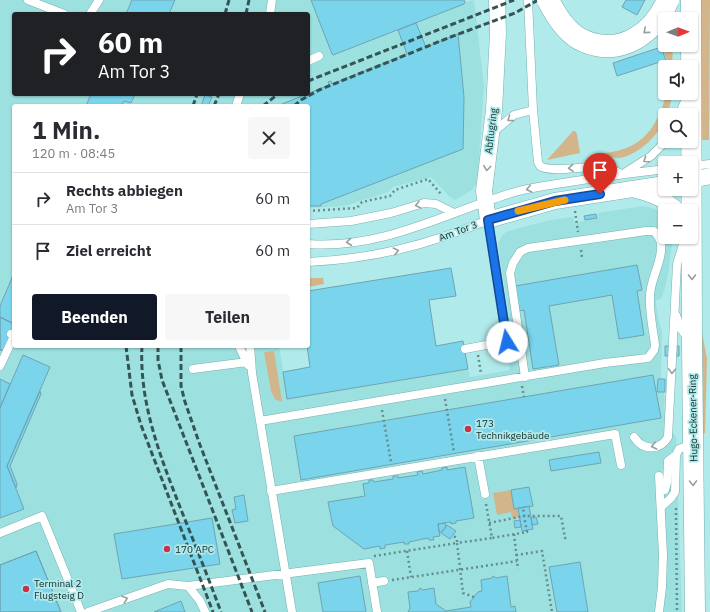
<!DOCTYPE html>
<html lang="de">
<head>
<meta charset="utf-8">
<style>
  :root { --surface:#fff; --page:#f7f7f7; --text:#2b2b33; --muted:#7c7c81; --line:#e1e1e2; --accent:#111827 }
  body { margin:0; font-family:"IBM Plex Sans",sans-serif; background:var(--page); color:var(--text); height:100vh; display:flex; flex-direction:column; font-size:15px; white-space:nowrap }
  * { box-sizing:border-box; margin:0 }
  p { font-size:13px; color:var(--muted) }
  .icon { flex:none; width:22px; height:22px; fill:none; stroke:currentColor; stroke-width:2; stroke-linecap:round; stroke-linejoin:round }
  .map { position:relative; flex:1; overflow:hidden }
  .details { position:absolute; left:12px; top:104px; width:298px; height:244px; display:flex; flex-direction:column; background:var(--surface); border-radius:4px; box-shadow:0 1px 3px #0004 }
  .details>* { flex:none }
  .top-card { position:absolute; left:12px; top:12px; width:298px; height:84px; border-radius:4px; box-shadow:0 1px 3px #0004; background:#202124; color:#fff; overflow:hidden }
  .needle { width:26px; rotate:89deg }
  .fabs { position:absolute; left:658px; top:12px; display:grid; gap:8px }
  .fabs a { display:grid; place-items:center; width:40px; height:40px; border-radius:4px; background:var(--surface); box-shadow:0 1px 3px #0004; font-size:20px }
  .pin { position:absolute; display:grid; place-items:center; width:34px; height:34px; color:#fff; margin:-41px -17px; border-radius:50% 50% 50% 0; rotate:-45deg; box-shadow:0 0 4px #0007 }
  .pin .icon { rotate:45deg }
  .me { position:absolute; width:44px; margin:-22px; rotate:351deg; stroke-linejoin:round; filter:drop-shadow(0 0 3px #0008) }
  .turn { display:flex; align-items:center; gap:14px; height:84px; padding:0 20px; font-size:18px }
  .turn .icon { width:52px; height:52px; stroke-width:2.5 }
  .turn b { display:block; font-size:28px; line-height:34px }
  .round { display:grid; place-items:center; flex:none; width:42px; height:42px; border-radius:4px; background:var(--page) }
  .overview { display:flex; align-items:center; justify-content:space-between; height:68px; padding:0 20px }
  h1 { font-size:24px; font-weight:700; line-height:30px }
  .action { display:flex; gap:8px; margin-top:auto; padding:8px 20px }
  .action a { flex:1; height:46px; border-radius:4px; background:var(--accent); color:#fff; font-size:16px; font-weight:700; line-height:46px; text-align:center }
  .action a+a { background:var(--page); color:var(--text) }
  ul { padding:0; list-style:none }
  li { display:flex; align-items:center; gap:12px; height:52px; padding:0 20px; border-top:1px solid var(--line) }
  li div { flex:1 }
  li b { display:block; font-size:15px }
  li em { font-style:normal }
  .map>svg:first-child { display:block }
</style>
</head>
<body>
<div class="map">
<svg width="710" height="612" viewBox="0 0 710 612">
  <rect width="100%" height="100%" fill="#b1eaea"/>
  <!-- built -->
  <path fill="#9ce0e0" fill-rule="evenodd" d="M0,0h464l1,2 9,-2 10,86 -6,89 -2,9 -4,6 -17,10 -5,-3 -19,-20 -38,10 -5,5 -43,14 -37,2v-102h-294v240h265l9,53 180,-30 2,8 40,-7 -1,-8 7,-1 -18,-116 3,-8 5,-5 13,-4 32,-8 22,-3 1,6 25,-5 -1,-5 45,-7 9,2 9,3 4,3v23h8l-5,38 -3,13 -4,11 -5,1v4l3,18 3,9 -1,47 4,1v13l-1,1 1,29 11,15 6,175h-682zM14,14h294v80h-294z"/>
  <!-- green -->
  <path fill="#d2b58b" d="M699,0h11l-1,140h-10z
    M665,28v17h8l-1,22h-6l1,-8 -10,-21z
    M665,93h6v8l-4,14h-2c0,16 -29,42 -46,43 -8,0 -17,-3 -25,-4 31,-2 50,-9 64,-37 4,-9 7,-15 7,-24z
    M573,131h2l2,3 3,19 -33,7z
    M308,278h15l1,6 -16,3z
    M701,327l6,32 -2,74 -3,1z
    M274,351l8,51 -7,-3 -4,-8 -7,-39z
    M511,490l3,19 4,-1 1,9 -7,1 -1,-6 -14,3 -4,-22z"/>
  <!-- building -->
  <path fill="#7ad5ec" stroke="#6fa4b1" d="M132,0h43l-6,14h-43z
    M311,0h153l1,2 -1,2 -131,51 -1,-1z
    M626,0h19l-8,15 -15,-8z
    M416,23l10,24 32,-13 6,63 -1,52 -142,55v2h-13v-100h-25l-1,-2 47,-19 -1,-3 3,-1 1,3 75,-30 -9,-24z
    M661,47l5,13 -49,16 -4,-13z
    M91,94h44l-4,9 -7,-2 -3,5h-35z
    M205,95l7,2 -4,9h-9h2z
    M596,214l1,4 -12,2 -1,-4z
    M637,265l5,25 -5,1 7,44 -25,4 -7,-44 -63,11 10,59 -26,4 -9,-59 -5,1 -4,-25z
    M451,268l5,28 -27,4 7,46 27,-5 5,28 -181,30 -4,-27 27,-5 -3,-21h1v-55z
    M14,273v51l-14,-7v-11z
    M0,317l14,7v4l-10,23 -4,-1z
    M0,317l14,7v4l-10,23 -4,-1z
    M665,346h14v10h-14z
    M23,355l27,12 -43,99 17,43 -24,9v-110z
    M653,375l8,43 -360,62 -7,-44z
    M0,379l10,5 -10,24z
    M658,379h7v13h-8z
    M40,391l1,3 -31,72 7,18 -1,4 -9,-22z
    M599,452l2,11 -50,8 -2,-11z
    M447,467v3l18,-3 9,51 -18,3v2l-5,1v-2l-13,2 2,12 -7,1 1,3h-5l-1,-2 -19,4v2h-5v-2l-19,3v3l-5,1v-3l-16,3 -31,-23 -5,-24 37,-6 -2,-12 6,-1v-3h4l1,2 19,-3v-3h5v2l20,-3 -1,-3 5,-1 1,3 19,-4v-2z
    M529,487l4,19 -19,3 -3,-19z
    M244,495l4,26 -13,2 -3,-13 4,-1 -2,-12z
    M529,506l4,23 -11,2 -4,-23z
    M536,517l2,7 -6,1 -1,-7z
    M212,518l8,46 -98,15 -8,-45z
    M520,520l1,7 -6,1 -1,-7z
    M445,523l1,4 -4,5h-3l-1,-8z
    M447,525l9,6 -6,8 -9,-6z
    M36,551l25,61h-61v-47z
    M36,551l25,61h-61v-47z
    M580,562l8,50h-31l-8,-45z
    M360,576l6,36h-43l-5,-29z
    M493,576l3,2 11,-2 4,31 4,-1 1,6h-108l2,-4 -2,-16 10,-1 2,-3 3,2 11,-2 2,16 10,7 25,-4 -1,-5 8,-10 4,-1 -1,-11 11,-2z
    M181,601l4,11h-31z"/>
  <g fill="none" stroke-linecap="round" stroke-linejoin="round">
    <!-- service casing -->
    <g stroke="#78b0b0" stroke-width="9">
      <path id="service" d="M28,0l36,14
        M528,0l5,110 5,52 2,4c10,7 44,0 58,1 9,0 16,3 24,7
        M90,14l9,-14
        M270,14l2,-14
        M308,61l11,-5
        M236,106l4,-12
        M679,115l6,-14
        M492,133l22,-18 19,-5
        M691,166l19,-2
        M626,172l25,-16 15,-15
        M308,224l43,-3 40,-8 33,-10 12,1 18,9
        M308,244c74,6 139,-32 207,-52 17,-5 36,-7 54,-10 32,-5 64,-9 96,-13
        M308,262c65,-3 120,-17 180,-42l19,121 -42,8
        M676,315l5,14 7,10
        M239,346l9,19
        M250,346l2,27 40,239
        M0,366l14,-30 -3,-2
        M193,369l54,-7
        M260,421l345,-58 43,-5 6,-8 1,-5c-2,-16 -6,-33 -5,-49 0,-17 13,-35 11,-52 0,-5 -4,-9 -7,-13h-8l-118,17 -8,4 -7,11 -3,10 15,104
        M634,437c9,14 26,14 34,0l9,-173 8,-26
        M478,456l7,38
        M659,476l4,79 -1,32 -3,25
        M271,491l344,-57 6,31
        M660,491l5,-1 2,-7 1,-22 8,-6 3,-6 13,-5
        M661,507l10,-9 4,-6 1,-37
        M0,533l42,-17 39,96
        M372,583l12,-2
        M188,586l181,-23 8,49
        M88,612l80,-28 20,2 12,15 5,11"/>
    </g>
    <!-- minor casing -->
    <g stroke="#78b0b0" stroke-width="17">
      <path id="minor" d="M497,0l1,33 -4,77 -10,81 4,29 67,-19 110,-17
        M691,180l19,-4
        M636,190c16,4 29,9 42,21"/>
    </g>
    <!-- tertiary casing -->
    <g stroke="#78b0b0" stroke-width="21">
      <path id="tertiary" d="M691,0v19
        M691,19l1,325 3,268"/>
    </g>
    <!-- path -->
    <path stroke="#648d8d" stroke-width="2.5" stroke-dasharray="2 3" stroke-linecap="butt" d="M308,211l49,-3 5,-6 28,-6 5,-6 33,-11 13,15
      M575,211l3,21
      M581,250l1,8
      M478,355l3,19
      M522,386l2,11
      M445,399l9,53
      M382,410l9,52
      M486,504l6,34 35,-6 -3,-16h37l4,22h3
      M676,508l1,104
      M489,523l35,-7 -1,-9
      M514,534l4,35
      M407,551l4,26
      M516,555l26,-4 10,61
      M374,556l83,-13v-4l-4,-4
      M392,580l125,-19
      M474,597l-11,-4 -6,-50 35,-5"/>
    <!-- service -->
    <use href="#service" stroke="#fff" stroke-width="8"/>
    <!-- minor -->
    <use href="#minor" stroke="#fff" stroke-width="16"/>
    <!-- tertiary -->
    <use href="#tertiary" stroke="#fff" stroke-width="20"/>
    <!-- rail -->
    <path stroke="#355454" stroke-width="3" stroke-dasharray="6 3" stroke-linecap="butt" d="M225,14l4,-14
      M246,14l3,-14
      M308,81l206,-81
      M193,106l4,-12
      M214,106l5,-12
      M263,106l15,-12
      M294,106l7,-6 18,-10 129,-52 67,-25 23,-13
      M126,346l6,49 9,30 72,187
      M142,346c-3,56 18,110 38,161 14,35 28,70 41,105
      M158,346v14l4,20 90,232
      M181,346v40l4,16 15,43 65,167"/>
    <!-- trunk-bridge casing -->
    <g stroke="#78b0b0" stroke-width="23" stroke-linecap="butt">
      <path id="trunk-bridge" d="M548,0c8,16 19,34 36,41 37,16 70,-8 84,-41"/>
    </g>
    <!-- trunk-bridge -->
    <use href="#trunk-bridge" stroke="#fff" stroke-width="22"/>
  </g>
  <!-- one-way arrows -->
  <defs><path id="oneway-chevron" d="M-2-3.5L2.5 0L-2 3.5" fill="none" stroke-width="1.6" stroke-linecap="round" stroke-linejoin="round"/></defs>
  <g stroke="#95a0a0">
    <use href="#oneway-chevron" transform="translate(646 31) rotate(139)"/>
    <use href="#oneway-chevron" transform="translate(510 119) rotate(144)"/>
    <use href="#oneway-chevron" transform="translate(646 160) rotate(145)"/>
    <use href="#oneway-chevron" transform="translate(487 168) rotate(97)"/>
    <use href="#oneway-chevron" transform="translate(571 168) rotate(175)"/>
    <use href="#oneway-chevron" transform="translate(529 189) rotate(169)"/>
    <use href="#oneway-chevron" transform="translate(418 205) rotate(166)"/>
    <use href="#oneway-chevron" transform="translate(349 242) rotate(174)"/>
    <use href="#oneway-chevron" transform="translate(396 251) rotate(-12)"/>
    <use href="#oneway-chevron" transform="translate(692 277) rotate(90)"/>
    <use href="#oneway-chevron" transform="translate(672 371) rotate(92)"/>
    <use href="#oneway-chevron" transform="translate(654 446) rotate(169)"/>
    <use href="#oneway-chevron" transform="translate(693 483) rotate(89)"/>
    <use href="#oneway-chevron" transform="translate(125 599) rotate(-19)"/>
  </g>
  <g fill="none" stroke-linecap="round" stroke-linejoin="round">
    <!-- route casing -->
    <g stroke="#114b97" stroke-width="10">
      <path id="route" d="M507,342l-19,-122 67,-19 45,-7"/>
    </g>
    <!-- route -->
    <use href="#route" stroke="#1a73e8" stroke-width="7"/>
    <!-- slow -->
    <path stroke="#f59e0b" stroke-width="7" d="M518,211l47,-11"/>
  </g>
  <!-- markers -->
  <g fill="#c4334c" stroke="#b1eaea" stroke-width="1.5">
    <circle cx="468" cy="429" r="4"/>
    <circle cx="167" cy="549" r="4"/>
    <circle cx="26" cy="589" r="4"/>
  </g>
  <g text-anchor="middle" dominant-baseline="central" stroke-width="3.5" stroke-linejoin="round" paint-order="stroke">
    <!-- street labels -->
    <g font-size="10" fill="#132b2b" stroke="#b1eaea">
      <text transform="translate(491 131) rotate(-83)">Abflugring</text>
      <text transform="translate(458 231) rotate(-21)">Am Tor 3</text>
      <text transform="translate(693 418) rotate(-91)">Hugo-Eckener-Ring</text>
    </g>
    <!-- poi labels -->
    <g font-size="10" fill="#132b2b" stroke="#b1eaea" text-anchor="start">
      <text x="476" y="423">173<tspan x="476" dy="12">Technikgebäude</tspan></text>
      <text x="175" y="549">170 APC</text>
      <text x="34" y="583">Terminal 2<tspan x="34" dy="12">Flugsteig D</tspan></text>
    </g>
  </g>
</svg>
<div class="fabs">
<a><svg class="needle" viewBox="-14 -14 28 28"><path d="M0-13l5 13h-10z" fill="#e53935"/><path d="M0 13l5-13h-10z" fill="#7c7c81"/></svg></a>
<a><svg class="icon" aria-label="sound" viewBox="0 0 24 24"><path d="M4 9h4l5-4v14l-5-4H4zM17 9q2 3 0 6"/></svg></a>
<a><svg class="icon" aria-label="search" viewBox="0 0 24 24"><circle cx="10" cy="10" r="6"/><path d="M15 15l6 6"/></svg></a>
<a>+</a>
<a>−</a>
</div>
<div class="pin" style="left:600px;top:194px;background:#d93025"><svg class="icon" aria-label="arrive" viewBox="0 0 24 24"><path d="M6 21V4h12l-3 4 3 4H6"/></svg></div>
<svg class="me" style="left:507px;top:342px" viewBox="-20 -20 40 40"><circle r="19" fill="#fff"/><path d="M0-13L10 11 0 6-10 11z" fill="#1a73e8"/></svg>
<div class="top-card">
<div class="turn"><svg class="icon" aria-label="right" viewBox="0 0 24 24"><path d="M7 20v-9h11M14 6l5 5-5 5"/></svg><div><b>60 m</b>Am Tor 3</div></div>
</div>
<section class="details">
<div class="overview"><div><h1>1 Min.</h1><p>120 m · 08:45</p></div><a class="round"><svg class="icon" aria-label="close" viewBox="0 0 24 24"><path d="M6 6l12 12M18 6L6 18"/></svg></a></div>
<ul>
<li><svg class="icon" aria-label="right" viewBox="0 0 24 24"><path d="M7 20v-9h11M14 6l5 5-5 5"/></svg><div><b>Rechts abbiegen</b><p>Am Tor 3</p></div><em>60 m</em></li>
<li><svg class="icon" aria-label="arrive" viewBox="0 0 24 24"><path d="M6 21V4h12l-3 4 3 4H6"/></svg><div><b>Ziel erreicht</b></div><em>60 m</em></li>
</ul>
<div class="action"><a>Beenden</a><a>Teilen</a></div>
</section>
</div>
</body>
</html>
